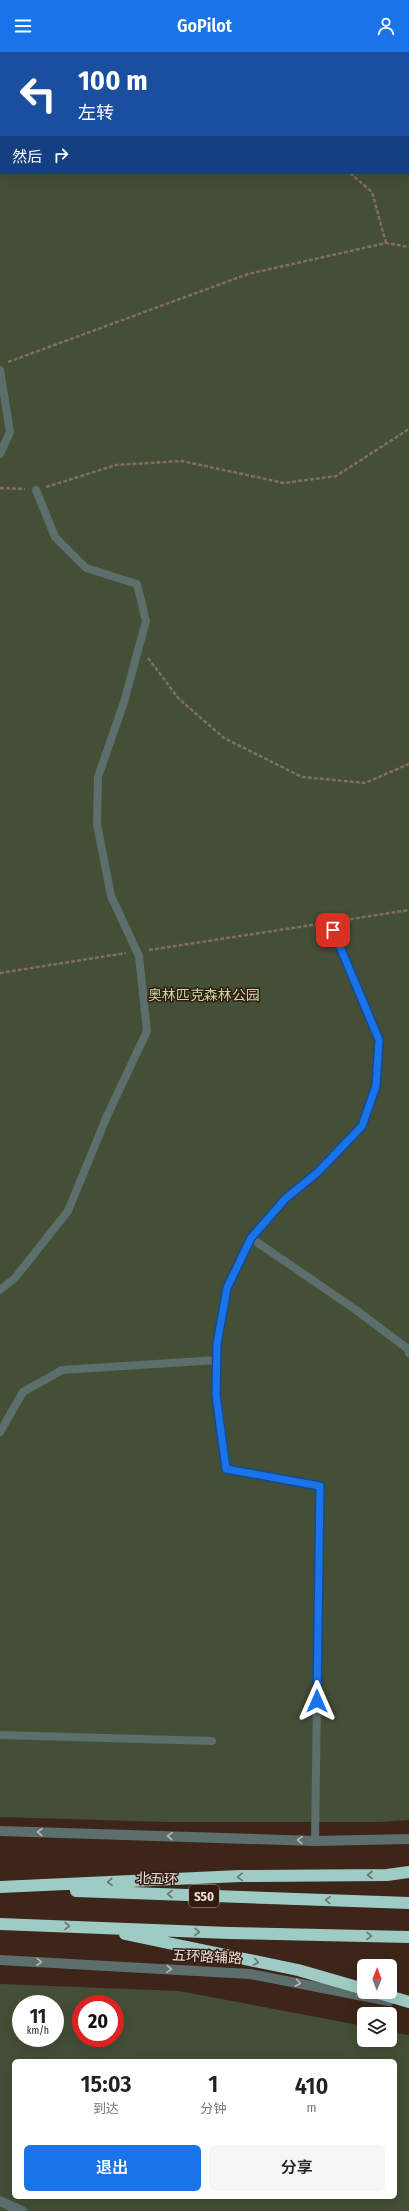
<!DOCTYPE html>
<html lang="zh">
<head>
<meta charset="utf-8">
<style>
  :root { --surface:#fff; --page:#f6f6f6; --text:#222; --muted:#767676; --accent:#1a73e8 }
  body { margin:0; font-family:"Fira Sans Condensed","Noto Sans SC",sans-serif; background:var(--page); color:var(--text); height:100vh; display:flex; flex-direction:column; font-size:15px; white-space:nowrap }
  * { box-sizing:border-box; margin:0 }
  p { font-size:13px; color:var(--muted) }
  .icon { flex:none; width:22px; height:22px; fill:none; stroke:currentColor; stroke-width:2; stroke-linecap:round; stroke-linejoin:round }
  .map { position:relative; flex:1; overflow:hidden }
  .sheet { position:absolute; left:12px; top:2007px; width:385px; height:140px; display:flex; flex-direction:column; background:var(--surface); border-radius:6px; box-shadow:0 4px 16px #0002 }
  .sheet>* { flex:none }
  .banner { position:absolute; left:0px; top:0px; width:409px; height:122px; box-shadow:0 4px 16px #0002; background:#1a4fa0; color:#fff; overflow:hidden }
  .needle { width:26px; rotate:1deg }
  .controls { position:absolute; left:357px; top:1907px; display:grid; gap:8px }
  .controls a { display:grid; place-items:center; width:40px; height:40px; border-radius:6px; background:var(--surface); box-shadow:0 4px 16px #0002; font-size:20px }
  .speed { position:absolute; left:12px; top:1943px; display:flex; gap:8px; font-size:20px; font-weight:700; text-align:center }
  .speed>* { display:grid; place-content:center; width:52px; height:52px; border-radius:50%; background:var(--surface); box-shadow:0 4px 16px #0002; line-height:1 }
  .speed small { font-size:10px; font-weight:400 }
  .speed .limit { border:6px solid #d22; background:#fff; color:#111 }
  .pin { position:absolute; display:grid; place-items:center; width:34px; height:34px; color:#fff; margin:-17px; border-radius:8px; box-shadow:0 2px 6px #0006 }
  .me { position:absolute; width:44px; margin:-22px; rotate:0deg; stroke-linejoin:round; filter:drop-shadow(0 0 3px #0008) }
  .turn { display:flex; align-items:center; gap:14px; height:84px; padding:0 12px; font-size:18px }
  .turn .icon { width:52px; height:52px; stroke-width:2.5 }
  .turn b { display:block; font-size:28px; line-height:34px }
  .then { display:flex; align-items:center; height:38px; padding:0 12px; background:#0003; gap:8px; font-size:15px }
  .eta { display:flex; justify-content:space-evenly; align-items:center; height:68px; text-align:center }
  .eta b { font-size:24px; font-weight:600; line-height:28px }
  .action { display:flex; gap:8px; margin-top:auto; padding:8px 12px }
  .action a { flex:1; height:46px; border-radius:6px; background:var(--accent); color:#fff; font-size:16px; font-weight:600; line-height:46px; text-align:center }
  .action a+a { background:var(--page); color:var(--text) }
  header { display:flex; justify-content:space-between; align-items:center; height:52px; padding:0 12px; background:var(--accent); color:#fff; font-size:18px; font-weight:600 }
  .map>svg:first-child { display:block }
</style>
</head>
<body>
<header><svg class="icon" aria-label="menu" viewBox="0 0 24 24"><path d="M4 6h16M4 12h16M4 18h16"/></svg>GoPilot<svg class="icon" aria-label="person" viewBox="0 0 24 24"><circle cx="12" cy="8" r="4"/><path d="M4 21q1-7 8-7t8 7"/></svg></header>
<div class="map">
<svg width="409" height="2159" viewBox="0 0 409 2159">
  <rect width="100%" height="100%" fill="#3e251a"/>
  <!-- green -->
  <path fill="#444f36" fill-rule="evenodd" d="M0,0h409v1768l-29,2h-213l-167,-5zM1,1h407v120h-407z
    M0,1932l179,7 185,35v14h26v-8l19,3v176h-409zM21,1952h34v34h-34zM81,1952h34v34h-34zM14,2009h381v136h-381z"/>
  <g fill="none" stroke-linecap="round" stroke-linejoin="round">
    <!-- path -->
    <path stroke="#826c63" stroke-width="2.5" stroke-dasharray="4 2" stroke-linecap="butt" d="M223,0l1,1
      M329,1l3,-1
      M0,79h1
      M350,121l22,19 14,51
      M8,310l240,-88 138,-31 23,4
      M46,435l70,-22 66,-4 102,22 52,-7 73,-47
      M0,436l25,1
      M148,606l31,41 45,39 78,39 63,6 44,-19
      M338,869l71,-11
      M149,898l176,-27
      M0,921l126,-20"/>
    <!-- service -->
    <path stroke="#5d6f6c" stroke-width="8" d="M0,318l10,62 -10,22
      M251,1186l105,72 52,39 1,4
      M0,1238l15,-12 53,-67 39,-95 40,-85 -8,-75 -28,-60 -14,-72 1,-47 26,-75 22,-81 -9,-37 -51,-16 -31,-31 -19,-47
      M0,1380l23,-40 39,-22 155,-10
      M0,1683l212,6
      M315,1789l5,-355 -93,-17 -10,-74v-51l10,-56 24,-50 34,-39 33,-27 44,-46 14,-40 3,-46 -46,-110"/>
    <!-- pedestrian -->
    <path stroke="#5d6f6c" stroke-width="10" d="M0,2149l22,10"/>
    <!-- tertiary -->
    <path stroke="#5d6f6c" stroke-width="10" d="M0,1779l315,10 94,-2
      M0,1908l250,14 139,27"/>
    <!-- motorway -->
    <path stroke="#9eccc5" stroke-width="12" d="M0,1835l240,-11 147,-1 22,-3
      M76,1839l333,12
      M0,1872l229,9 180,4
      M125,1882l173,36 66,19
      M375,1940l34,10"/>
  </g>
  <!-- one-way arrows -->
  <defs><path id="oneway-chevron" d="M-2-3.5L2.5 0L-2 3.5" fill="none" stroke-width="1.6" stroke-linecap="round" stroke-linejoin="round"/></defs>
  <g stroke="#bdb8b2">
    <use href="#oneway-chevron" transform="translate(40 1780) rotate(-178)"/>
    <use href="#oneway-chevron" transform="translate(170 1784) rotate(-178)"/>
    <use href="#oneway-chevron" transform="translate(300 1788) rotate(-178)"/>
    <use href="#oneway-chevron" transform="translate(39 1910) rotate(3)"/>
    <use href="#oneway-chevron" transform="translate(169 1917) rotate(3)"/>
    <use href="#oneway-chevron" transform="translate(298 1931) rotate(11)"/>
  </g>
  <g stroke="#68746b">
    <use href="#oneway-chevron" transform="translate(370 1823) rotate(180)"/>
    <use href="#oneway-chevron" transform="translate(240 1825) rotate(179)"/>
    <use href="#oneway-chevron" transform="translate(110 1830) rotate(177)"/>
    <use href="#oneway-chevron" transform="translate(170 1842) rotate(-178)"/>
    <use href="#oneway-chevron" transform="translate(328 1848) rotate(-178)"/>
    <use href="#oneway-chevron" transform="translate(67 1874) rotate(2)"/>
    <use href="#oneway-chevron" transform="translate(197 1880) rotate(2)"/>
    <use href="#oneway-chevron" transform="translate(369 1884) rotate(1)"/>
    <use href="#oneway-chevron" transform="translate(256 1910) rotate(11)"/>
  </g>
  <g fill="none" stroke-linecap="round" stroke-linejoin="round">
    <!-- route casing -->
    <g stroke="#114b97" stroke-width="10">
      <path id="route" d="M317,1649l3,-215 -94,-17 -10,-74 1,-51 10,-56 24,-50 34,-39 33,-27 44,-46 14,-40 3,-46 -46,-110"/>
    </g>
    <!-- route -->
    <use href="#route" stroke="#1a73e8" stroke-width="7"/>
  </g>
  <g text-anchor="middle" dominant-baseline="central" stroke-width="3" stroke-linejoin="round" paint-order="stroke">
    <!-- shield labels -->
    <rect fill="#331b11" stroke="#b7a49c" stroke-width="1" x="189" y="1833" width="30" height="22" rx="3"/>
    <g font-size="13" font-weight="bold" fill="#f0dfd8">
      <text x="204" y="1844">S50</text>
    </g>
    <!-- park labels -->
    <g font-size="14" fill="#c4dda4" stroke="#331b11">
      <text x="204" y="943">奥林匹克森林公园</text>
    </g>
    <!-- street labels -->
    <g font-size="14" fill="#f0dfd8" stroke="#331b11">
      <text transform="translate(157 1827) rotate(2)">北五环</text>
      <text transform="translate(207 1905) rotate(3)">五环路辅路</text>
    </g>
  </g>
</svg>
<div class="controls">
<a><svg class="needle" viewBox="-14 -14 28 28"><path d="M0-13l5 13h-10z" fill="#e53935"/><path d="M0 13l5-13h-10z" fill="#767676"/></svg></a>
<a><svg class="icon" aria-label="layers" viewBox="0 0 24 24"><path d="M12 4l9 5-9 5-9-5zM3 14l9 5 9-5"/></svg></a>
</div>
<div class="speed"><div>11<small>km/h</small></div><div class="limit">20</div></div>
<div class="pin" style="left:333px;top:878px;background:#d93025"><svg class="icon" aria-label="arrive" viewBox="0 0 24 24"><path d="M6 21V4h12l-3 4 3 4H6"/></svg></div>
<svg class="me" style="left:317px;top:1649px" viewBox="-20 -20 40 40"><path d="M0-17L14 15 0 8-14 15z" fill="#1a73e8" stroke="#fff" stroke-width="4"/></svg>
<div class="banner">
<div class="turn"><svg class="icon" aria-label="left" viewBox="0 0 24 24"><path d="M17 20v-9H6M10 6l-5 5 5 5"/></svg><div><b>100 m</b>左转</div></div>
<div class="then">然后<svg class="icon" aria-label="right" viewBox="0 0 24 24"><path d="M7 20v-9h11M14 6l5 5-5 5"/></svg></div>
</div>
<section class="sheet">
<div class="eta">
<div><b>15:03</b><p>到达</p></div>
<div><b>1</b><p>分钟</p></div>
<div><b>410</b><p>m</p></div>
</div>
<div class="action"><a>退出</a><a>分享</a></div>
</section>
</div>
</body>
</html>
